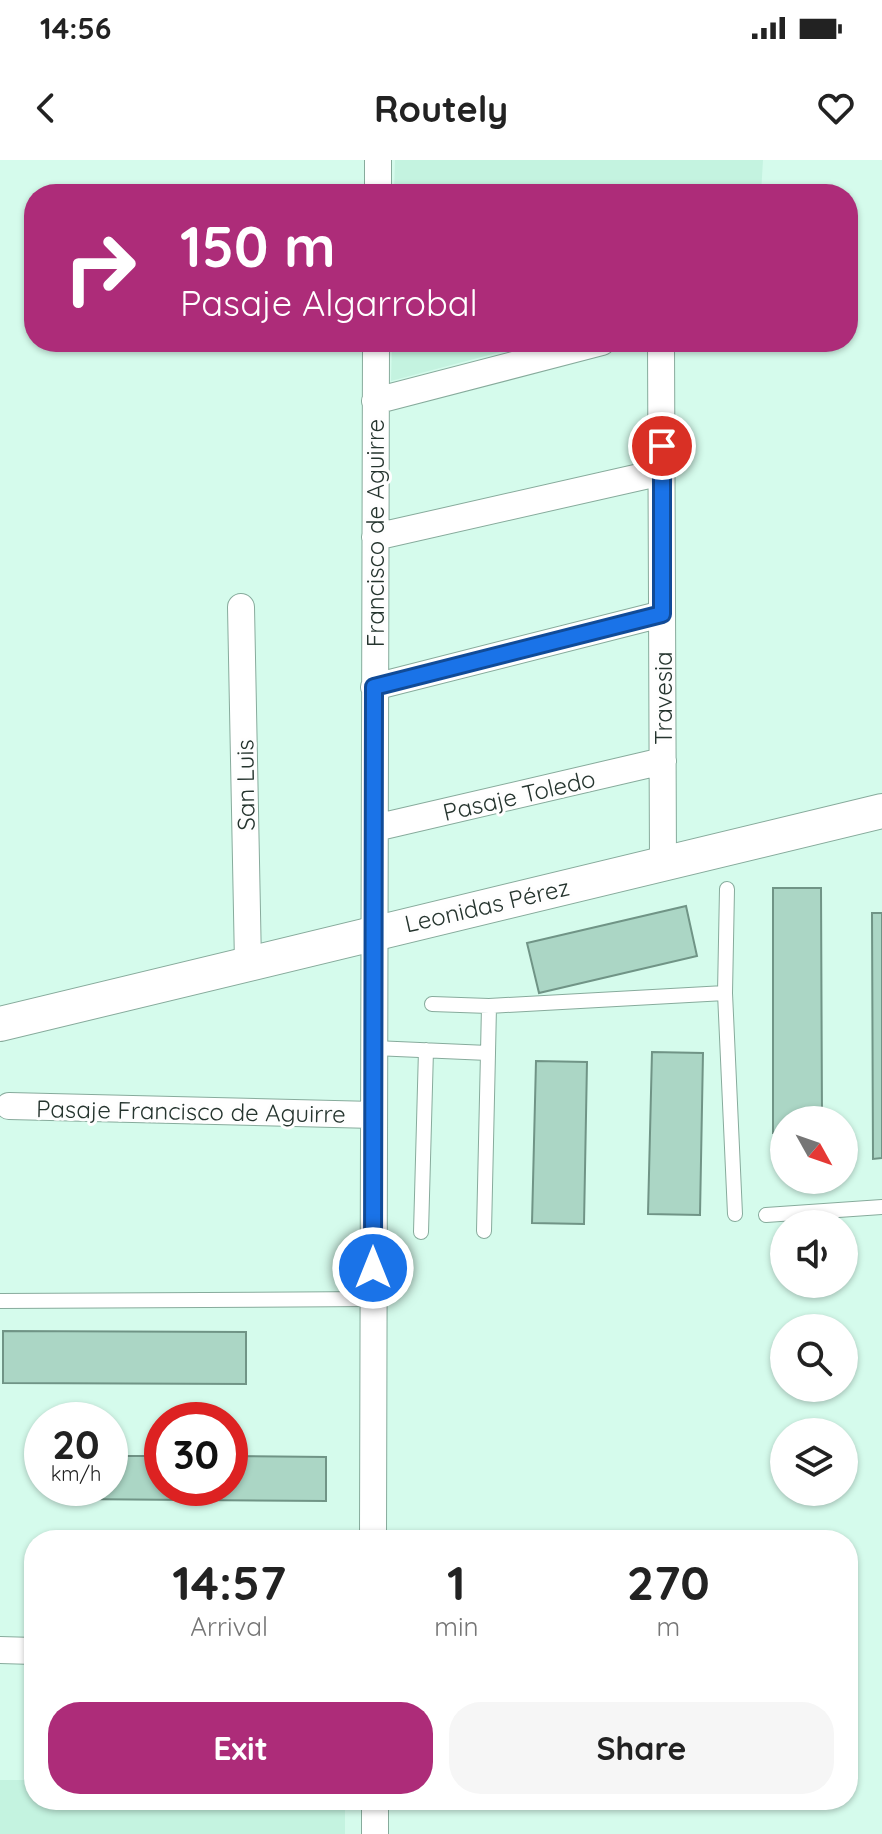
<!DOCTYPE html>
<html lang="en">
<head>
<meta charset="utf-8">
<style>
  :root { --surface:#fff; --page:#f6f6f6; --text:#222; --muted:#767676; --accent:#ad2c79 }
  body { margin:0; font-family:Quicksand,sans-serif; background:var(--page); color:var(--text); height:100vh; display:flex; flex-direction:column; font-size:30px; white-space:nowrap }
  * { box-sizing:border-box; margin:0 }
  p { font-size:26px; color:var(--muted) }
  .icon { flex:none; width:44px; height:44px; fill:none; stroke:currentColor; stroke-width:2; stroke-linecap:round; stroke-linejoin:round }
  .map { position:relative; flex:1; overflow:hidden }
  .sheet { position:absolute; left:24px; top:1370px; width:834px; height:280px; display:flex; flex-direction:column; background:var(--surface); border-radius:32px; box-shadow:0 2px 6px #0004 }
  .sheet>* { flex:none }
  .hud { position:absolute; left:24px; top:24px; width:834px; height:168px; border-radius:32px; box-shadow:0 2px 6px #0004; background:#ad2c79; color:#fff; overflow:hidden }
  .needle { width:52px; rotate:130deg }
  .controls { position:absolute; left:770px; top:946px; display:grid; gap:16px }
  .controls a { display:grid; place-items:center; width:88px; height:88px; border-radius:50%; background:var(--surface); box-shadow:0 2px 6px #0004; font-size:40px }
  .speed { position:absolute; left:24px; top:1242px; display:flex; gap:16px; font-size:40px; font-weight:700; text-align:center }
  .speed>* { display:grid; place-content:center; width:104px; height:104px; border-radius:50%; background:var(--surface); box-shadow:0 2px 6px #0004; line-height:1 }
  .speed small { font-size:20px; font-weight:400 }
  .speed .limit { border:12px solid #d22; background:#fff; color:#111 }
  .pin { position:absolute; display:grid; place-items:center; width:68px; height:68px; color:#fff; margin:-34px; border:4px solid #fff; border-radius:50%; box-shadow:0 2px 8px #0007 }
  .me { position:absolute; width:88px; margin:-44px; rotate:0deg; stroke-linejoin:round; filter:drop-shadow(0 0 6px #0008) }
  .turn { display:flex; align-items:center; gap:28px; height:168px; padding:0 24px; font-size:36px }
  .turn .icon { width:104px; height:104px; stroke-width:2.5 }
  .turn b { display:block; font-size:56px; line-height:68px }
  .eta { display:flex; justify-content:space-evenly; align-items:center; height:136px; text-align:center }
  .eta b { font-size:48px; font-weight:700; line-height:56px }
  .cta { display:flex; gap:16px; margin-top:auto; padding:16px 24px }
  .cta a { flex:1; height:92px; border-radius:32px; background:var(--accent); color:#fff; font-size:32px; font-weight:700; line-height:92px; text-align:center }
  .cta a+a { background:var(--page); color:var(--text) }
  .status { display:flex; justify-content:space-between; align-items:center; height:56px; padding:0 40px; background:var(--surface); direction:ltr }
  .status svg { height:22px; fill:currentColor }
  header { display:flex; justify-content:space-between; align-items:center; height:104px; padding:0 24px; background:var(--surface); font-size:36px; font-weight:700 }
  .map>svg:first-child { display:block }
</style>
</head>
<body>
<div class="status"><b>14:56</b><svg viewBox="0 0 49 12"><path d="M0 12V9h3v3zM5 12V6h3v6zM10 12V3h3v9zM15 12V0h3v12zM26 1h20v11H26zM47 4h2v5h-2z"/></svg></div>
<header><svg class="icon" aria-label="back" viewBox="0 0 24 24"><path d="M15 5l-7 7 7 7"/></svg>Routely<svg class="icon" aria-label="heart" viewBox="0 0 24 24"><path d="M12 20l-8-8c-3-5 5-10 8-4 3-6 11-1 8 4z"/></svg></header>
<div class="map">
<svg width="882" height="1674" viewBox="0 0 882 1674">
  <rect width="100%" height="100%" fill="#d5fbec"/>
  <!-- built -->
  <path fill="#c4f3e0" d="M395,0h368l-2,34h-367z
    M392,182h146l-147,39z
    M0,1620h34v20h311v34h-345z"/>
  <!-- building -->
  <path fill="#abd6c5" stroke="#709486" stroke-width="2" d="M773,728h48l1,232h-38v13h-11z
    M686,746l11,50 -158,37 -12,-50z
    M872,753h10v245l-9,1z
    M652,892l51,1 -3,162 -52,-1z
    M536,901l51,1 -3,162 -52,-1z
    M3,1171l243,1v52l-243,-1z
    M110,1296h52v32h68v-32l96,1v44l-257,-2v-11h41z"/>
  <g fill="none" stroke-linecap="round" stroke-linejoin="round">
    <!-- service casing -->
    <g stroke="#87ab9c" stroke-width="16">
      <path id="service" d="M725,833l2,-104
        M432,844l57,2 -1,47
        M489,846l236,-13 10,221
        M374,888l114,5 -4,178
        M766,1055l116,-8
        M421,1072l5,-182
        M0,1141l373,-2"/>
    </g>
    <!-- minor casing -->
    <g stroke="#87ab9c" stroke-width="28">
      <path id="minor" d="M378,34v-34
        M661,182l2,521
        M375,241l227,-59
        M375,377l287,-65
        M241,447l7,356
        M374,527l288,-73
        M375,668l288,-67
        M9,946l365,9
        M373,1380l3,-1198
        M0,1490l34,1
        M375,1674v-34"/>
    </g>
    <!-- tertiary casing -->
    <g stroke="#87ab9c" stroke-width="36">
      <path id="tertiary" d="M0,864l882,-213"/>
    </g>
    <!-- service -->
    <use href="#service" stroke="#fff" stroke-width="14"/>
    <!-- minor -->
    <use href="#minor" stroke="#fff" stroke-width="26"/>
    <!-- tertiary -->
    <use href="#tertiary" stroke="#fff" stroke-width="34"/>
  </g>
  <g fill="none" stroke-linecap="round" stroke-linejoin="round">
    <!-- route casing -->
    <g stroke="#114b97" stroke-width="20">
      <path id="route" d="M373,1108l1,-581 288,-73v-168"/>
    </g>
    <!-- route -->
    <use href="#route" stroke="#1a73e8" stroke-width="14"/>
  </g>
  <g text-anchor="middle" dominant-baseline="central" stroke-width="6" stroke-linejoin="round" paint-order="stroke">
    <!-- street labels -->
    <g font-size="24" fill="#25342e" stroke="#fefefe">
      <text transform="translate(375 373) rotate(-90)">Francisco de Aguirre</text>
      <text transform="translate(663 538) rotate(-90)">Travesia</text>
      <text transform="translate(245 625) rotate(-91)">San Luis</text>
      <text transform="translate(519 635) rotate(-13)">Pasaje Toledo</text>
      <text transform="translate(487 745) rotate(-13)">Leonidas Pérez</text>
      <text transform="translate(191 951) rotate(1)">Pasaje Francisco de Aguirre</text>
    </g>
  </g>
</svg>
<div class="controls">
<a><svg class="needle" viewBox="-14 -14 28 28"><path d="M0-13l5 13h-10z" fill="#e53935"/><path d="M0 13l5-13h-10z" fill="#767676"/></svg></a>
<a><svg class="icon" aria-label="sound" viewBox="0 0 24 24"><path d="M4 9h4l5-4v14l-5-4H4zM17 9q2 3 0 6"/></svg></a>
<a><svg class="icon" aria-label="search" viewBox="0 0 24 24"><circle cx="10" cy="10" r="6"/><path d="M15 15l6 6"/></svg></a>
<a><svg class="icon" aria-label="layers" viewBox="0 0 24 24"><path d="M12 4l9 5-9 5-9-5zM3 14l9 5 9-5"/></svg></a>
</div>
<div class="speed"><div>20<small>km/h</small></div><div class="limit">30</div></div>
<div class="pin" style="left:662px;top:286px;background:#d93025"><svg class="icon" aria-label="arrive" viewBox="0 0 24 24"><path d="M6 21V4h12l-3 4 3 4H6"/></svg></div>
<svg class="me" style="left:373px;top:1108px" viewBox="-20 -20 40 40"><circle r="17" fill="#1a73e8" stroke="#fff" stroke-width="3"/><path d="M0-11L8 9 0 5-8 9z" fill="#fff"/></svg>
<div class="hud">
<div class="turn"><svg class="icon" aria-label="right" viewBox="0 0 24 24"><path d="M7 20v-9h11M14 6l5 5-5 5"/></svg><div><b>150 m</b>Pasaje Algarrobal</div></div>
</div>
<section class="sheet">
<div class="eta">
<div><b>14:57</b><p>Arrival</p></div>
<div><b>1</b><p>min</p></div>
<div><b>270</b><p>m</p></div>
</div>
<div class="cta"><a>Exit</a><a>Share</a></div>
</section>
</div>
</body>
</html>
